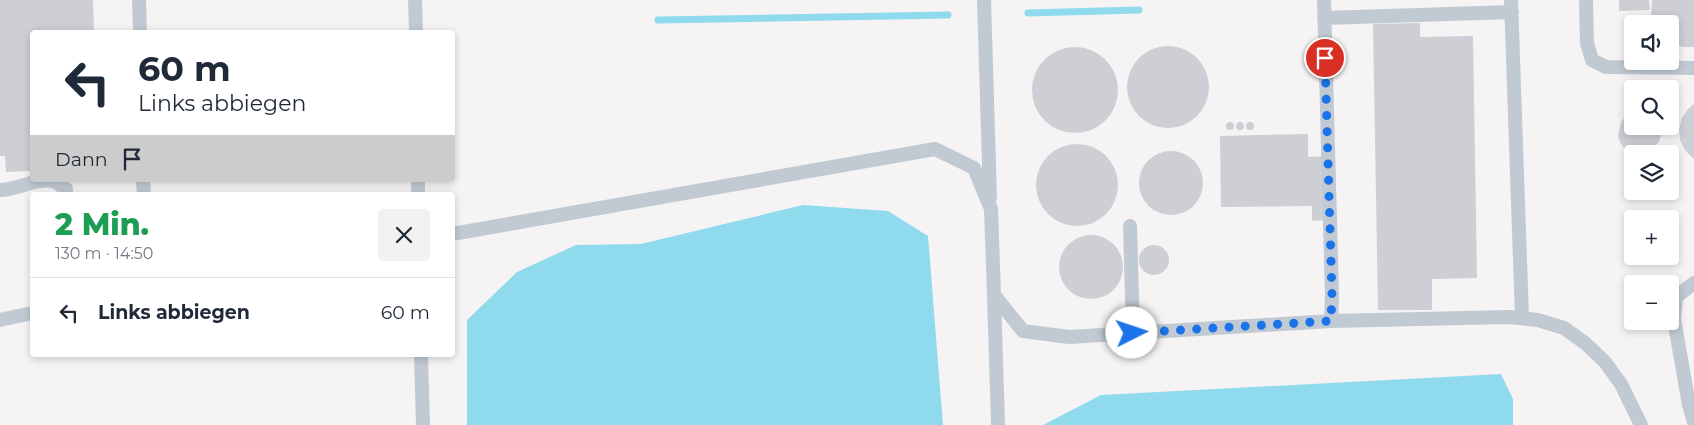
<!DOCTYPE html>
<html lang="de">
<head>
<meta charset="utf-8">
<style>
  :root { --surface:#fff; --page:#f2f2f3; --text:#1f2937; --muted:#747a83; --line:#e0e1e3 }
  body { margin:0; font-family:Montserrat,sans-serif; background:var(--page); color:var(--text); height:100vh; display:flex; flex-direction:column; font-size:19px; white-space:nowrap }
  * { box-sizing:border-box; margin:0 }
  p { font-size:16px; color:var(--muted) }
  .icon { flex:none; width:28px; height:28px; fill:none; stroke:currentColor; stroke-width:2; stroke-linecap:round; stroke-linejoin:round }
  .map { position:relative; flex:1; overflow:hidden }
  .sheet { position:absolute; left:30px; top:192px; width:425px; height:165px; display:flex; flex-direction:column; background:var(--surface); border-radius:5px; box-shadow:0 2px 8px #0003 }
  .sheet>* { flex:none }
  .guide { position:absolute; left:30px; top:30px; width:425px; height:152px; border-radius:5px; box-shadow:0 2px 8px #0003; background:#fff; color:var(--text); overflow:hidden }
  .controls { position:absolute; left:1624px; top:15px; display:grid; gap:10px }
  .controls a { display:grid; place-items:center; width:55px; height:55px; border-radius:5px; background:var(--surface); box-shadow:0 2px 8px #0003; font-size:25px }
  .pin { position:absolute; display:grid; place-items:center; width:42px; height:42px; color:#fff; margin:-21px; border:2px solid #fff; border-radius:50%; box-shadow:0 1px 5px #0007 }
  .me { position:absolute; width:55px; margin:-28px; rotate:86deg; stroke-linejoin:round; filter:drop-shadow(0 0 4px #0008) }
  .turn { display:flex; align-items:center; gap:18px; height:105px; padding:0 25px; font-size:22px }
  .turn .icon { width:65px; height:65px; stroke-width:2.5 }
  .turn b { display:block; font-size:35px; line-height:42px }
  .then { display:flex; align-items:center; height:48px; padding:0 25px; background:#0003; gap:10px; font-size:19px }
  .round { display:grid; place-items:center; flex:none; width:52px; height:52px; border-radius:5px; background:var(--page) }
  .headline { display:flex; align-items:center; justify-content:space-between; height:85px; padding:0 25px }
  h1 { font-size:30px; font-weight:800; line-height:38px; color:#1e9e55 }
  ul { padding:0; list-style:none }
  li { display:flex; align-items:center; gap:15px; height:70px; padding:0 25px; border-top:1px solid var(--line) }
  li div { flex:1 }
  li b { display:block; font-size:19px }
  li em { font-style:normal }
  .map>svg:first-child { display:block }
</style>
</head>
<body>
<div class="map">
<svg width="1694" height="425" viewBox="0 0 1694 425">
  <rect width="100%" height="100%" fill="#f5f3f3"/>
  <!-- water -->
  <path fill="#90daee" d="M803,205l85,6 40,25 15,189h-476v-105l50,-48 59,-27 65,-1z
    M1501,374l12,25v26h-470l58,-30z"/>
  <g fill="none" stroke-linecap="round" stroke-linejoin="round">
    <!-- stream -->
    <path stroke="#90daee" stroke-width="7" d="M1028,13l111,-3
      M658,20l290,-5"/>
  </g>
  <!-- building -->
  <path fill="#cdcfd5" d="M0,0h93l1,32h-62v139l-26,1 -1,-16h-5z
    M1619,0h30l1,10 -31,1z
    M1652,0h42v47h-11l-13,-4v-19h-16l-3,-9z
    M1420,23v14l53,-1 4,242 -45,1v31h-54l-5,-286z
    M1127 87a41 41 0 1 1 82 0a41 41 0 1 1-82 0Z
    M1032 90a43 43 0 1 1 86 0a43 43 0 1 1-86 0Z
    M1694,104v55l-9,-9 -5,-10 -1,-11 3,-11 6,-9z
    M1632,113v13h28v2l1,7 -2,7 -10,10 -14,2 -11,-6 -4,-6 -2,-6 3,-14 4,-5z
    M1246 126a4 4 0 1 1 8 0a4 4 0 1 1-8 0Z
    M1226 126a4 4 0 1 1 8 0a4 4 0 1 1-8 0Z
    M1236 126a4 4 0 1 1 8 0a4 4 0 1 1-8 0Z
    M1308,134v23l17,-1 2,64 -15,1v-15l-91,1 -1,-71z
    M1036 185a41 41 0 1 1 82 0a41 41 0 1 1-82 0Z
    M1139 183a32 32 0 1 1 64 0a32 32 0 1 1-64 0Z
    M1059 267a32 32 0 1 1 64 0a32 32 0 1 1-64 0Z
    M1139 260a15 15 0 1 1 30 0a15 15 0 1 1-30 0Z"/>
  <g fill="none" stroke-linecap="round" stroke-linejoin="round">
    <!-- service -->
    <path stroke="#c1cad2" stroke-width="14" d="M139,0l1,32
      M415,0l1,32
      M984,0l6,198
      M1324,0l8,295 -1,26
      M1511,0l11,318
      M1586,0l1,43 5,17 14,7 88,1
      M1324,18l188,-6
      M143,180l1,15
      M0,190c17,0 35,-12 52,-9 5,1 10,6 14,8v6
      M418,195v-15
      M1130,226l3,107
      M452,234l483,-85 39,19 17,41 3,86 29,36 46,6 262,-16 177,-4 30,3 26,8 21,15 20,19 16,22 20,41
      M1694,283l-18,14 -2,22 15,86 5,17
      M994,295l4,130
      M0,320l32,-7
      M421,355l2,70"/>
  </g>
  <g fill="none" stroke-linecap="round" stroke-linejoin="round">
    <!-- route -->
    <path stroke="#1a73e8" stroke-width="9" stroke-dasharray="0 16.2" d="M1132,333l199,-12 1,-26 -7,-237"/>
  </g>
</svg>
<div class="controls">
<a><svg class="icon" aria-label="sound" viewBox="0 0 24 24"><path d="M4 9h4l5-4v14l-5-4H4zM17 9q2 3 0 6"/></svg></a>
<a><svg class="icon" aria-label="search" viewBox="0 0 24 24"><circle cx="10" cy="10" r="6"/><path d="M15 15l6 6"/></svg></a>
<a><svg class="icon" aria-label="layers" viewBox="0 0 24 24"><path d="M12 4l9 5-9 5-9-5zM3 14l9 5 9-5"/></svg></a>
<a>+</a>
<a>−</a>
</div>
<div class="pin" style="left:1325px;top:58px;background:#d93025"><svg class="icon" aria-label="arrive" viewBox="0 0 24 24"><path d="M6 21V4h12l-3 4 3 4H6"/></svg></div>
<svg class="me" style="left:1132px;top:333px" viewBox="-20 -20 40 40"><circle r="19" fill="#fff"/><path d="M0-13L10 11 0 6-10 11z" fill="#1a73e8"/></svg>
<div class="guide">
<div class="turn"><svg class="icon" aria-label="left" viewBox="0 0 24 24"><path d="M17 20v-9H6M10 6l-5 5 5 5"/></svg><div><b>60 m</b>Links abbiegen</div></div>
<div class="then">Dann<svg class="icon" aria-label="arrive" viewBox="0 0 24 24"><path d="M6 21V4h12l-3 4 3 4H6"/></svg></div>
</div>
<section class="sheet">
<div class="headline"><div><h1>2 Min.</h1><p>130 m · 14:50</p></div><a class="round"><svg class="icon" aria-label="close" viewBox="0 0 24 24"><path d="M6 6l12 12M18 6L6 18"/></svg></a></div>
<ul>
<li><svg class="icon" aria-label="left" viewBox="0 0 24 24"><path d="M17 20v-9H6M10 6l-5 5 5 5"/></svg><div><b>Links abbiegen</b></div><em>60 m</em></li>
</ul>
</section>
</div>
</body>
</html>
